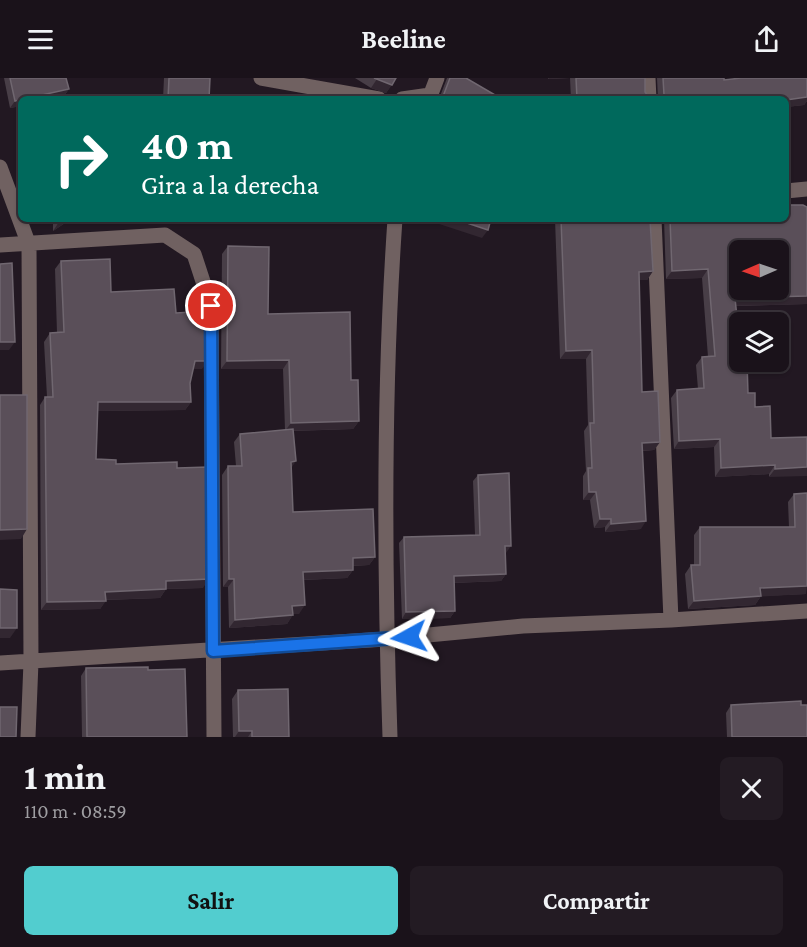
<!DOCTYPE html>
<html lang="es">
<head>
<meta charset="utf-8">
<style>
  :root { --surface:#1a121a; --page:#231b23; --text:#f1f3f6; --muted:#9f9ea2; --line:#383239; --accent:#52cdcf }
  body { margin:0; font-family:"Crimson Pro",serif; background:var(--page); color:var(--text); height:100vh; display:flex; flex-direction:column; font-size:22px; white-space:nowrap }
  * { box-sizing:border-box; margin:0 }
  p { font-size:20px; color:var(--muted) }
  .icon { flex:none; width:33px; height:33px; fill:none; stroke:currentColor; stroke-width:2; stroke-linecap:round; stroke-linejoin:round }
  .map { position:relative; height:659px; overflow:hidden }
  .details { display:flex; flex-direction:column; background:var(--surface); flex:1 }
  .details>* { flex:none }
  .guide { position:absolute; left:18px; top:18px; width:771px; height:126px; border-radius:9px; box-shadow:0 2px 4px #0004,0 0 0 2px var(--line); background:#00695c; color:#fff; overflow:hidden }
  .needle { width:39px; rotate:268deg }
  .controls { position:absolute; left:729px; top:162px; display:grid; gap:12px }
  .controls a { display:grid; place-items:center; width:60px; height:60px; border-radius:9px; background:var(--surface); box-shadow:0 2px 4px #0004,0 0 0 2px var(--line); font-size:30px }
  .pin { position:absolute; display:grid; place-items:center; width:51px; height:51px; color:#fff; margin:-26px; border:3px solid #fff; border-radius:50%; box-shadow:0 2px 6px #0007 }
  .me { position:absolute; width:66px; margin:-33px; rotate:265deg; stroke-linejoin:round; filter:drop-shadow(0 0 4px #0008) }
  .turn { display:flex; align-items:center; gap:21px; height:126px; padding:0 24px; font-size:27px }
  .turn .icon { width:78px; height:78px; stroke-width:2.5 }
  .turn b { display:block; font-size:42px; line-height:51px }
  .round { display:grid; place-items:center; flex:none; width:63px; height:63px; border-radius:9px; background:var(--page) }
  .headline { display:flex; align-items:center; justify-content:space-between; height:102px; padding:0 24px }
  h1 { font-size:36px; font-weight:700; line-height:45px }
  .button { display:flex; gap:12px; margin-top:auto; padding:12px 24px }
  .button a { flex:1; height:69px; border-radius:9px; background:var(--accent); color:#111; font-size:24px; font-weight:700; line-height:69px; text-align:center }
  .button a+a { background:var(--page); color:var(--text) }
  header { display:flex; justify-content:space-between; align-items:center; height:78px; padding:0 24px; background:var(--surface); font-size:27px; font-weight:700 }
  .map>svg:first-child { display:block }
</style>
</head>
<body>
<header><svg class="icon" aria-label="menu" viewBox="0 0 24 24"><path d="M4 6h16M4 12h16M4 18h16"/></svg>Beeline<svg class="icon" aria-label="share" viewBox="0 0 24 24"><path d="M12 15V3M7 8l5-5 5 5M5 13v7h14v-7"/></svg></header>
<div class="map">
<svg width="807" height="659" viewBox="0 0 807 659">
  <rect width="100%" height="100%" fill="#221822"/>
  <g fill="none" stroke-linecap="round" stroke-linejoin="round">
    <!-- minor -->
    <path stroke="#706161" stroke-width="15" d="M261,0l118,21
      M648,0l1,21
      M402,21l28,-4
      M429,21l8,-21
      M0,89l29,78 2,417 -3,75
      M786,113l21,-2
      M654,141l17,401
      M0,167l165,-10 29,19 17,52 3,431
      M0,585l386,-24 137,-13 148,-6 136,-9
      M390,659c-6,-173 -7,-346 5,-518"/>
  </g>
  <!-- wall -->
  <path fill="#483e47" d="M4,0h62l3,11 -5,7 -14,3h-29v7l-11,2z
    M164,0h46l-1,21h-46z
    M355,0h41l-10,15 -15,-5z
    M447,0h19l36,21h-63z
    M548,0h97v14l5,7h-79l-1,-21 -22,1z
    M657,0h67v2l17,-2h66v23l-3,4 -18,2v-8h-128z
    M807,129v97l-71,2 4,56 8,31 23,45 36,-1 -38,40v-3l-54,3 -1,-30 -40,2 -3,-51 6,-8 21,-1 -2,-24 6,-8h6l-6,-79 -36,1 -2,-60h122z
    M53,141h18l-18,12z
    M555,141h95l3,52 -6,9h-8l3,112 18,50 -6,8 -11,1 -2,78 -36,3v-5l-11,1 -4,-28h-7v-24l3,-5 -2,-40 4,-6 -2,-66h-26z
    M228,168l40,68 83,66 8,41 -6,8 -60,2 -2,37 2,44 82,45 -6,8 -16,1v4l-6,8 -43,2 -5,34h-6l-6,10 -58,4 -1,-41h-5l-1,-112 6,-9h8l-2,-24 6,-8 45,-4 -2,-61h-62l1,-115z
    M61,183l50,31 65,21 26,56h-9l-3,14 1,19 -6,8 -87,1 -2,48 20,5 61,4 26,120 -37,1 -6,9 -54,2 -6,9 -59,1 -1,-205 5,-8h2l-3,-55 6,-9h7l-2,-64z
    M478,397l28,78h-1l1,21 -5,7 -47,2 1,28 -5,7 -48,1 -3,-76 5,-6 71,-2 -2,-54z
    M807,415l-1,101 -45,2 -6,9 -67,4 -3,-35 6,-9h3v-30l6,-8h89l-1,-25 6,-8z
    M86,590l62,2 39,67h-105l-1,-61z
    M238,612l51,47h-56l-1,-38z
    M731,627h70l6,32h-80l-1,-24z"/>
  <!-- shaded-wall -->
  <path fill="#322731" d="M549,0h21l-22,1z
    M377,1l15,6 -6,8 -15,-5z
    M69,11l-5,7 -14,3h-26z
    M807,19v4l-3,4 -18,2v-7z
    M21,22v6l-11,2 5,-7z
    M64,141h7l-18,12 6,-9z
    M424,141h31l33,11 -6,8z
    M708,191l-6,9 -36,1 6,-8z
    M653,193l-6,9h-14l6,-8z
    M807,218v8l-78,2 6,-8z
    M0,264h15l-6,8h-9z
    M592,272l-6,9h-26l6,-8z
    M289,282l-6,9h-62l6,-8z
    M195,283h13l-6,8h-13z
    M98,324h93l-6,8 -93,1z
    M359,343l-6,8 -68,2 6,-8z
    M720,361l-6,8 -40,2 5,-8z
    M660,364l-6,8 -17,1 5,-8z
    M296,383l-6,9 1,-8z
    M775,387l-6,9 -54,3 6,-9z
    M807,389v9l-38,1 6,-8z
    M589,414h7l-6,8h-7z
    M600,441h11l-6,8 -11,1z
    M646,443l-5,8 -36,3 6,-8z
    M27,451l-6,10 -21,1v-10z
    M505,468h6l-5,7h-6z
    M375,479l-6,8 -22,1 6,-8z
    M353,492l-6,8 -49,2 5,-8z
    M506,496l-5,7 -52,2 5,-7z
    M209,501l-6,9 -43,1 6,-8z
    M229,501h5l-6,8h-5z
    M807,508l-1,8 -52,3 6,-9z
    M166,511l-6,9 -60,2 5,-8z
    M761,518l-6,9 -67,4 6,-8z
    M106,523l-6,8 -59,1 6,-8z
    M305,527l-6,9h-13l6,-8z
    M455,533l-5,7 -48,1 4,-7z
    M293,537l-6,9 -58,4 6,-8z
    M0,550h17l-7,10h-10z
    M239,653h13l-4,6h-13z"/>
  <!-- building -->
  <path fill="#5a4f59" stroke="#706770" stroke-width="1.5" fill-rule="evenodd" d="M10,0h56l3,11 -54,12z
    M169,0h41l-1,21h-41z
    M374,0h22l-4,7z
    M450,0h16l36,21h-60z
    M576,0h69v14l5,7h-73z
    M663,0h61v2l17,-2h66v19l-21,3 -126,-1 4,-4z
    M786,127h17l4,2v89l-72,2 5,50v14h7l1,31h7v14l15,-1 1,32 36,-1v30l-32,2v-4l-54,3 -1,-29 -41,2 -2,-51 27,-2 -2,-31 13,-1 -7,-87 -36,2 -2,-52h116zM740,172h38v40h-38z
    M455,141h36l-3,11z
    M561,141h89l3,52 -14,1 3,120 16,-1 2,51 -18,1 4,78 -35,3v-5h-11l-4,-27h-7l-1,-24h4l-2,-45h4l-2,-73 -26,1z
    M228,168l41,1 -1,67 82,-2 1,68h7l1,41 -68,2 -2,-63 -62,1z
    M110,181l1,33 63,-3 2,24 31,-2 1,50h-13l-5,22 1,19h-93l-2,57 20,1v4l61,-2v6l31,-1 1,112 -43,2v8l-61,3 1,9 -59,1 -2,-205h8l-3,-64 14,-1 -3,-71z
    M12,185l3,79h-15v-78z
    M0,317h27v134l-27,1z
    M293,351l3,32 -5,1 2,50 80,-3 2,48 -22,1v12l-50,2 2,33 -13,1 1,9 -58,5 -1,-41h-5l-1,-113h14l-2,-32z
    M509,395l2,73h-6l1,28 -52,2 1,35 -49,1 -2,-75 76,-2 -2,-60z
    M807,415v93l-47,2 1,8 -67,5 -3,-36h9v-38h95l-1,-33z
    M0,511l17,1v38h-17z
    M148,589v3l37,-1 2,68h-100l-1,-69z
    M288,611l1,48h-37v-6h-13l-1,-41z
    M801,623v4h6v32h-75l-1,-32z
    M0,629h17l-1,30h-16z"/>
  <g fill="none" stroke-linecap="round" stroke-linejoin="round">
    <!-- route casing -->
    <g stroke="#114b97" stroke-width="15">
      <path id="route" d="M211,228l2,345 196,-14"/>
    </g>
    <!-- route -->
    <use href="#route" stroke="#1a73e8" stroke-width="10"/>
  </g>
</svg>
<div class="controls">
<a><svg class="needle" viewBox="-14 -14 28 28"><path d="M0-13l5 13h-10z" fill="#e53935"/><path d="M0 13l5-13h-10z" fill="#9f9ea2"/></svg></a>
<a><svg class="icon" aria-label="layers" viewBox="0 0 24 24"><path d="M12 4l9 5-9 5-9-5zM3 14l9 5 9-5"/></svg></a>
</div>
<div class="pin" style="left:211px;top:228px;background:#d93025"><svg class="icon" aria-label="arrive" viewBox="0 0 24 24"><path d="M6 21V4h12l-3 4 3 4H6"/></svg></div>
<svg class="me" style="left:409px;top:559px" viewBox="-20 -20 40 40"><path d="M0-17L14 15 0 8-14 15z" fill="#1a73e8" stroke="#fff" stroke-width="4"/></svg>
<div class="guide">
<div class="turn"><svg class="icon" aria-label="right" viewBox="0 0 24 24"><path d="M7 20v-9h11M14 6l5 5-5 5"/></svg><div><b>40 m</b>Gira a la derecha</div></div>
</div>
</div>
<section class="details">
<div class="headline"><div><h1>1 min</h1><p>110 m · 08:59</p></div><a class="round"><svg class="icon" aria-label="close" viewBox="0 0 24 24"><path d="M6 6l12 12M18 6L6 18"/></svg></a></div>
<div class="button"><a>Salir</a><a>Compartir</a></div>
</section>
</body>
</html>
